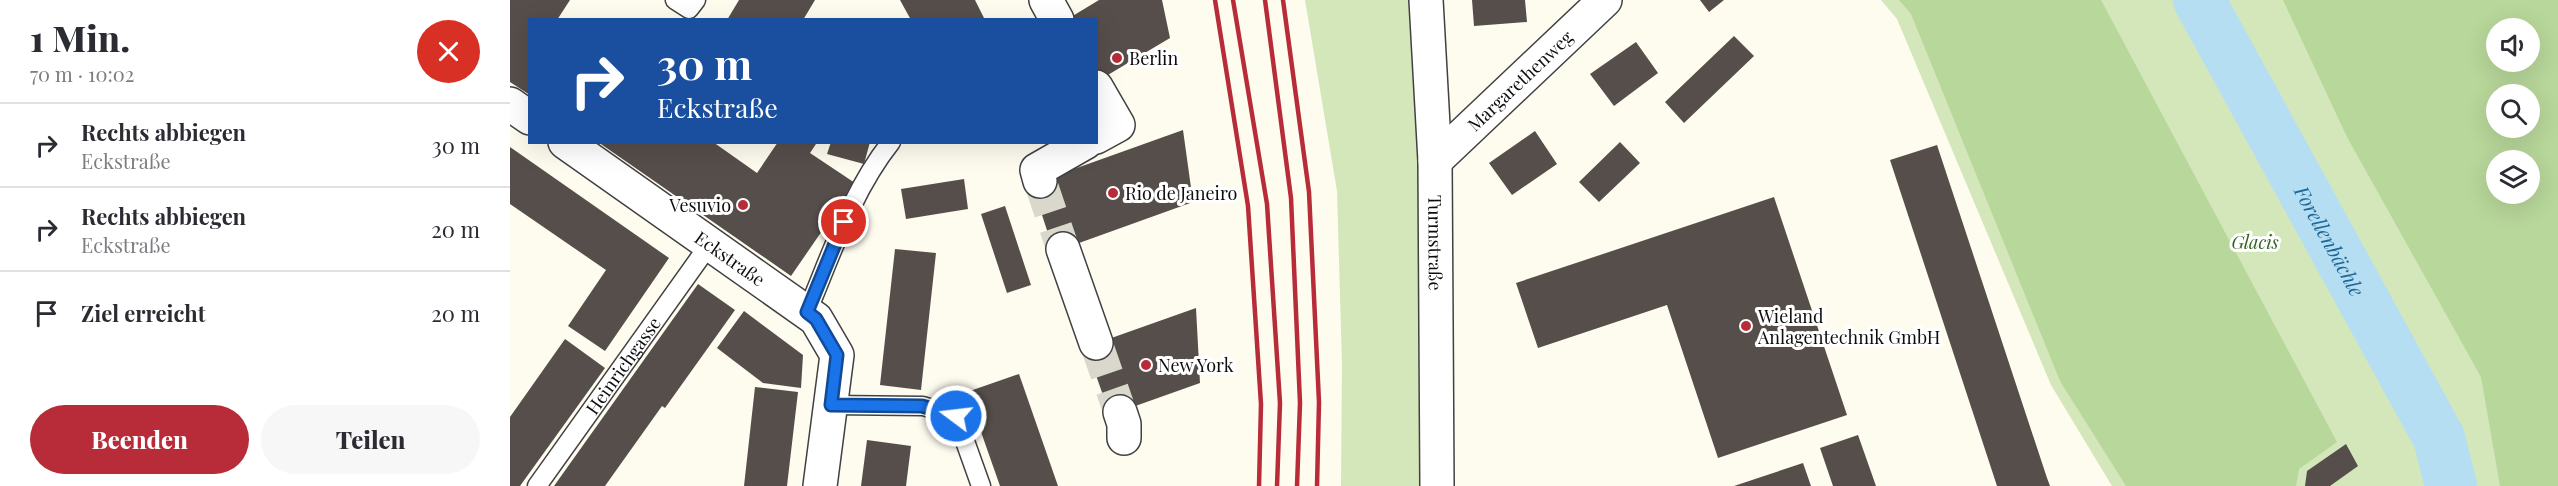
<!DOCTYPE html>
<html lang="de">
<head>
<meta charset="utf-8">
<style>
  :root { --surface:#fff; --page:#f7f7f7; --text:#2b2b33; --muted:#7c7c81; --line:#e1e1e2; --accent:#b72c38 }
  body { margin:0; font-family:"Playfair Display",serif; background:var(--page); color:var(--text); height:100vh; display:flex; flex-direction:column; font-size:22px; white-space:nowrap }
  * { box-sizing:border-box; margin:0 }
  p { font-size:20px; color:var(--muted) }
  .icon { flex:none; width:33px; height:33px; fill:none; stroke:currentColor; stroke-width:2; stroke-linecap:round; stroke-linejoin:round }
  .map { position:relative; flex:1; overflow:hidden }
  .side { display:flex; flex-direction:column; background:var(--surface); width:510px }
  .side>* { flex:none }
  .hud { position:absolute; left:18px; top:18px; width:570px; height:126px; border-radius:0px; box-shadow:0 6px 24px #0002; background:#1a4fa0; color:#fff; overflow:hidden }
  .controls { position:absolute; left:1976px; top:18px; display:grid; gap:12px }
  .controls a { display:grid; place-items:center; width:54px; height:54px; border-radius:50%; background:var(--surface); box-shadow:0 6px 24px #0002; font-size:30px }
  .pin { position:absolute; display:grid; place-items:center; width:51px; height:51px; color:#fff; margin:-26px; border:3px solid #fff; border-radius:50%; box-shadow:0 2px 6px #0007 }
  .me { position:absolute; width:66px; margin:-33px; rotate:285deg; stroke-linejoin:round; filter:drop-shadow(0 0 4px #0008) }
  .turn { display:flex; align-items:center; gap:21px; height:126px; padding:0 30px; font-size:27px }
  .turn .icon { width:78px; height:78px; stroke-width:2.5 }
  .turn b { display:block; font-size:42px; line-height:51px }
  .round { display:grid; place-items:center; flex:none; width:63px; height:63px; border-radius:32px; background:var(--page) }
  .headline { display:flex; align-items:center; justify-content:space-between; height:102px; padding:0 30px }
  h1 { font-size:36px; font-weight:800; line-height:45px }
  .cta { display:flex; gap:12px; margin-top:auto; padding:12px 30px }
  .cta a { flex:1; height:69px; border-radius:36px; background:var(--accent); color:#fff; font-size:24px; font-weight:800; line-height:69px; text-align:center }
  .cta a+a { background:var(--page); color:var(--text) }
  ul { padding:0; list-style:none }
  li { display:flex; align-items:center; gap:18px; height:84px; padding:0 30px; border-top:2px solid var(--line) }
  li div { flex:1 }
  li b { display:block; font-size:22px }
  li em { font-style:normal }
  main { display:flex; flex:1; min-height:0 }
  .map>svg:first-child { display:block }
</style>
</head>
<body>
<main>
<section class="side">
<div class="headline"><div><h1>1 Min.</h1><p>70 m · 10:02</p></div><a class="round" style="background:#d93025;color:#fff"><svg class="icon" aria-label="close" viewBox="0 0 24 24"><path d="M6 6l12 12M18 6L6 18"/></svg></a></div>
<ul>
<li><svg class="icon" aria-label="right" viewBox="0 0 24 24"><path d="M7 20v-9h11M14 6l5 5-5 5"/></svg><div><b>Rechts abbiegen</b><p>Eckstraße</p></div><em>30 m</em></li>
<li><svg class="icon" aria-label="right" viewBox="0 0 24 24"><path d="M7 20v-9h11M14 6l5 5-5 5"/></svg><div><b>Rechts abbiegen</b><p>Eckstraße</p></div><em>20 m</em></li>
<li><svg class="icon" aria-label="arrive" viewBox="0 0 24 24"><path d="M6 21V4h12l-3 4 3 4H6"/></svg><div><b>Ziel erreicht</b></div><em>20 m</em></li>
</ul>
<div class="cta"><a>Beenden</a><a>Teilen</a></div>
</section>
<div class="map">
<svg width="2048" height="486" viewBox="0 0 2048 486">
  <rect width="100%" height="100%" fill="#fefbef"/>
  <!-- green -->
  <path fill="#d3e7ba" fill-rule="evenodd" d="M795,0h111l5,105 3,381h-83l1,-121 -5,-174z
    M1371,0h677v486h-446l-61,-101 -154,-366zM1986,28h33v34h-33zM1986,94h33v34h-33zM1986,160h33v34h-33z"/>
  <!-- forest -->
  <path fill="#b8d79a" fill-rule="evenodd" d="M1389,0h202l236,442 -38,27 -3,17h-170l-66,-105 -149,-367z
    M1773,0h275v486h-58l-19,-109 -134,-240zM1986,28h33v34h-33zM1986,94h33v34h-33zM1986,160h33v34h-33z"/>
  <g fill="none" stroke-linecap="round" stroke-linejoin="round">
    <!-- river -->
    <path stroke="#b6def3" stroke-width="52" id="s1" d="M1689,0l240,438 12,48"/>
  </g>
  <!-- building -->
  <path fill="#564e4b" d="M0,0h60l-13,20h-27v75l-20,-13z
    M229,0h76l-12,20h-76z
    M390,0h75l10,20h-74z
    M589,0h63l8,38 -74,44v-62h-30z
    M962,0h53l2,22 -53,4z
    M1190,0h24l-15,12z
    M1224,36l20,20 -70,67 -19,-21z
    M1126,42l22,31 -44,33 -24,-32z
    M673,130l10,72 -139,50 -22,-68z
    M1025,131l22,33 -45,31 -23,-32z
    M88,142h115l44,31 21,-31h36l2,2 -6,9 45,30 -64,93z
    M321,142h39l-6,22 -37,-10z
    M1110,142l20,21 -41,39 -20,-20z
    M1427,145l110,333 3,8h-53l-107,-326z
    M0,147l159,111 -64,93 -37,-25 38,-56 -96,-66z
    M454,179l4,30 -62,10 -5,-30z
    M1264,197l73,218 -129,43 -51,-153 -129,43 -22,-65z
    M495,206l26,79 -24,8 -26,-79z
    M385,249l41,4 -15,137 -41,-5z
    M188,284l37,26 -70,98 -3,-2 -57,80h-51z
    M686,308l4,75 -90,32 -24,-68z
    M234,311l59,44 -2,33 -38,-5 -46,-35z
    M55,339l40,29 -85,118h-10v-69z
    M509,374l39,112h-58l-33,-94z
    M245,387l43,5 -11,94h-43z
    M1348,435l18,51h-43l-13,-38z
    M357,440l44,6 -5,40h-45z
    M1836,444l12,22 -28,20h-25l2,-15z
    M1293,463l8,23h-77z"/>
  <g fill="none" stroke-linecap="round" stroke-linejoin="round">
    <!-- street-tunnel -->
    <path stroke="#dad7cd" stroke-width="33" stroke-dasharray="33 16" stroke-linecap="butt" d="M530,181l23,68
      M586,343l24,69"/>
    <!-- lane casing -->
    <g stroke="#414141" stroke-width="21">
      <g id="lane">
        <path d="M165,0l14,9 7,-9"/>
        <path d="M297,312c24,-57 45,-121 84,-170"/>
        <path d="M321,405l92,1 33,10 25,70"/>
        <path id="s2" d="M27,486l172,-241"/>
      </g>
    </g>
    <!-- street casing -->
    <g stroke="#414141" stroke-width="36">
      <g id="street">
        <path d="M536,0l11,20"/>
        <path id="s3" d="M916,0l9,161 2,325"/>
        <path d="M586,87l22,38 -22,12"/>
        <path d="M0,104l20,14"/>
        <path id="s4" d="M55,142l251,177 21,36 -17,131"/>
        <path id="s5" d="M925,161l170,-161"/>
        <path d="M530,181l-3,-11 49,-28"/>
        <path d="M553,249l33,94"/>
        <path d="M610,412l4,12v14"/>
      </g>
    </g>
    <!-- lane -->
    <use href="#lane" stroke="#fff" stroke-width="18"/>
    <!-- street -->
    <use href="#street" stroke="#fff" stroke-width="33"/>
    <!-- rail -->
    <path stroke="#b72c38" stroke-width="4.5" d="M705,0l33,206 13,198 -2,82
      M723,0l34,204 13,199 -3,83
      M755,0l26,198 9,205 -3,83
      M773,0l26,192 10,210 -2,84"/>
  </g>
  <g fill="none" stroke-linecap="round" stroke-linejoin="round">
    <!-- route casing -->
    <g stroke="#114b97" stroke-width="15">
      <path id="route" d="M334,222l-37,90 9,7 21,36 -6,50 91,1 34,10"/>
    </g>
    <!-- route -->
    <use href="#route" stroke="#1a73e8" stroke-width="10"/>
  </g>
  <!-- markers -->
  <g fill="#b72c38" stroke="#fff" stroke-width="2">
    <circle cx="607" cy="58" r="6"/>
    <circle cx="603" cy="193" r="6"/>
    <circle cx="233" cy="205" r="6"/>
    <circle cx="1236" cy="326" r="6"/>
    <circle cx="636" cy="365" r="6"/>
  </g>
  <g text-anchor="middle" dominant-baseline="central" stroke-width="6" stroke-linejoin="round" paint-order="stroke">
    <!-- poi labels -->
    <g font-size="18" fill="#0e0e0e" stroke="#fff" text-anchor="start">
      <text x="619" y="58">Berlin</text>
      <text x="615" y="193">Rio de Janeiro</text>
      <text x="221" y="205" text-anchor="end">Vesuvio</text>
      <text x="1248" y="316">Wieland<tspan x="1248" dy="21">Anlagentechnik GmbH</tspan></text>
      <text x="648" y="365">New York</text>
    </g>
    <!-- street labels -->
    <g font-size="18" fill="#0e0e0e" stroke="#fff">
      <text stroke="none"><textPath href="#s5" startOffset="117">Margarethenweg</textPath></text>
      <text stroke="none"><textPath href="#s3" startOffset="243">Turmstraße</textPath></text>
      <text stroke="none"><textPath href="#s4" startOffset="202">Eckstraße</textPath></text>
      <text stroke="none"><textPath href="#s2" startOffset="148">Heinrichgasse</textPath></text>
    </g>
    <!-- park labels -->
    <g font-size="18" font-style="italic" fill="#316221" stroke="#fff">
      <text x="1745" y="242">Glacis</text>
    </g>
    <!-- water labels -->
    <g font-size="20" font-style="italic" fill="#1d6799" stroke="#fff">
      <text stroke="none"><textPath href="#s1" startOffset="274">Forellenbächle</textPath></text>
    </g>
  </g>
</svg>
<div class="controls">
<a><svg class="icon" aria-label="sound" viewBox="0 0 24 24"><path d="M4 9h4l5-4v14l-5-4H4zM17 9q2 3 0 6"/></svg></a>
<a><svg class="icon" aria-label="search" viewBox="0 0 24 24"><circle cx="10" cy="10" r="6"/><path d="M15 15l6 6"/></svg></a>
<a><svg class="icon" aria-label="layers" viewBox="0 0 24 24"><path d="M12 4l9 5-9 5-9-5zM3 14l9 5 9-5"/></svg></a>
</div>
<div class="pin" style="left:334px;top:222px;background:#d93025"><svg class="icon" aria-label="arrive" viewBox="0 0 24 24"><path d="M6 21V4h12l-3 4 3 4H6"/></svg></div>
<svg class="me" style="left:446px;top:416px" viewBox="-20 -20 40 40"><circle r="17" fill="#1a73e8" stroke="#fff" stroke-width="3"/><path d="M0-11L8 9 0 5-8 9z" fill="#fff"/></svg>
<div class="hud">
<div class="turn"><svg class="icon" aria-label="right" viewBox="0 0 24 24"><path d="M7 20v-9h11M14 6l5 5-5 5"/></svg><div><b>30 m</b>Eckstraße</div></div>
</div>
</div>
</main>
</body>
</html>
